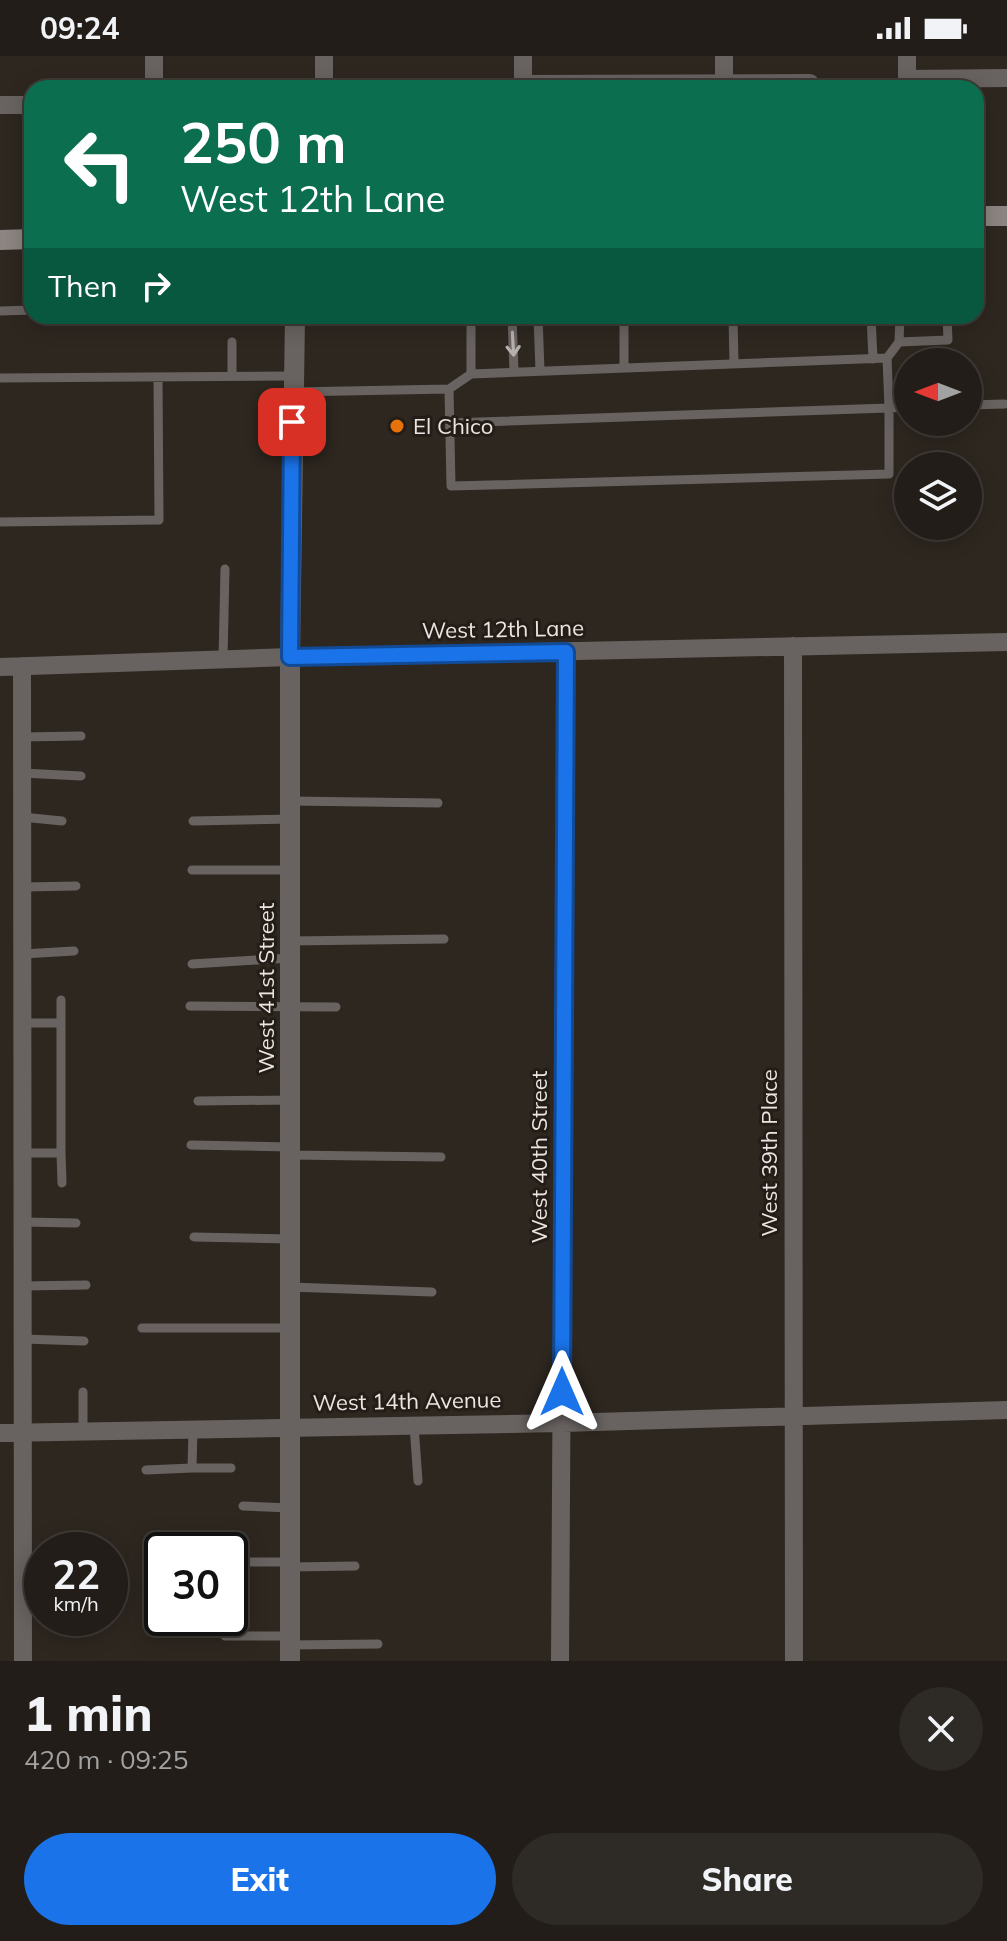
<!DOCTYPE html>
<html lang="en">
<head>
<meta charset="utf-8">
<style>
  :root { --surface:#221d18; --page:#2e2a25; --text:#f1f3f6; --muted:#a2a2a2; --line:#3f3b37; --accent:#1a73e8 }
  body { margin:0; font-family:Mulish,sans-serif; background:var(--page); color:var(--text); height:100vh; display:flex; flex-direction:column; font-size:30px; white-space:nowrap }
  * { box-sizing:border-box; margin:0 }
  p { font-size:26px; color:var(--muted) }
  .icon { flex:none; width:44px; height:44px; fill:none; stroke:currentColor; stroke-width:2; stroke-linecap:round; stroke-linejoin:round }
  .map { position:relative; height:1605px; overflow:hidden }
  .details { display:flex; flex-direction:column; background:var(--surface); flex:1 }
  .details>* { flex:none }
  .guide { position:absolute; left:24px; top:24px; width:960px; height:244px; border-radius:24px; box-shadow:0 4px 20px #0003,0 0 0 2px var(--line); background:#0b6e4f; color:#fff; overflow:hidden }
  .needle { width:52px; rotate:270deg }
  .fabs { position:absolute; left:894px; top:292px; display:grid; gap:16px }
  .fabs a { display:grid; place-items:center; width:88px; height:88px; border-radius:50%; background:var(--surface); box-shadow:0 4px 20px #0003,0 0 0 2px var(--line); font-size:40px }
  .speed { position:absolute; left:24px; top:1476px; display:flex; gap:16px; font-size:40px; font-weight:700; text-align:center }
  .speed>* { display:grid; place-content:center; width:104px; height:104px; border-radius:50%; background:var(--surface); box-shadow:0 4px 20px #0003,0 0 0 2px var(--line); line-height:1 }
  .speed small { font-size:20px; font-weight:400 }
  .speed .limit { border:4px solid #111; border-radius:12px; background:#fff; color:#111 }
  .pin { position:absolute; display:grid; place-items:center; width:68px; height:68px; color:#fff; margin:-34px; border-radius:16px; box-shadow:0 4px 12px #0006 }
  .me { position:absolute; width:88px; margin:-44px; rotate:0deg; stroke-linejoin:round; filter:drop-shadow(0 0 6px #0008) }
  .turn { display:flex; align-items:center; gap:28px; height:168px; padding:0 24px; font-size:36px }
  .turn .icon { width:104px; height:104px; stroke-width:2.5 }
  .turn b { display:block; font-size:56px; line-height:68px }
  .then { display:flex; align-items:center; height:76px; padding:0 24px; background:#0003; gap:16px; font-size:30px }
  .round { display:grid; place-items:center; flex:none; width:84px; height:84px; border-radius:42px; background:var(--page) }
  .summary { display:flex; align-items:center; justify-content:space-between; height:136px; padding:0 24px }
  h1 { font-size:48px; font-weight:800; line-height:60px }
  .action { display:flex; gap:16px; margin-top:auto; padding:16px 24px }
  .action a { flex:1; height:92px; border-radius:48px; background:var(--accent); color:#fff; font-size:32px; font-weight:800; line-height:92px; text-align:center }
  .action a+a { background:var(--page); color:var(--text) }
  .status { display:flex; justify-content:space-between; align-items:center; height:56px; padding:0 40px; background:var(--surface); direction:ltr }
  .status svg { height:22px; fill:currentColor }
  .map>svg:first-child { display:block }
</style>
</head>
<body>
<div class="status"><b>09:24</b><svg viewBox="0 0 49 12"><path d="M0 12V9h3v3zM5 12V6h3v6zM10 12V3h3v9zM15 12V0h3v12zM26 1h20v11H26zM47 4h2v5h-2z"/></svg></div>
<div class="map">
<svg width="1007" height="1605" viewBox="0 0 1007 1605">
  <rect width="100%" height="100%" fill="#2e2720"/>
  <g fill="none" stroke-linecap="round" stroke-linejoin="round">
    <!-- service -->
    <path stroke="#686361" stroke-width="9" d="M0,255l32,-1
      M512,260l2,56
      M538,260l2,55
      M733,260l1,48
      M871,260l2,43
      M232,286v34
      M899,286l49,-2 -1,-24
      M887,302l12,-16 1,-26
      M624,312v-52
      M471,318l416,-16 2,50 19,-1
      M0,322l293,-2
      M449,333l22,-15v-58
      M293,336l156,-3 2,97 438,-12v-66l-439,15
      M968,349l37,-1
      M0,466l159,-2 -1,-143
      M223,603l2,-90
      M22,681l59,-1
      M22,717l59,3
      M290,745l148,2
      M22,761l40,4
      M193,765l97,-2
      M192,814h98
      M23,831l53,-1
      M290,885l154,-2
      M23,898l51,-3
      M192,908l98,-6
      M190,950l146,1
      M23,967h38v130
      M61,967v-23
      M198,1045l92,-1
      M191,1089l99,2
      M23,1097h38l1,30
      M290,1099l151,2
      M23,1166l53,1
      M194,1181l96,2
      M23,1230l63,-1
      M290,1231l142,5
      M142,1272h148
      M23,1283l61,2
      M83,1336v39
      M414,1369l4,56
      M192,1412h39
      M146,1414l46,-2 1,-39
      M243,1450l47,2
      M214,1487l4,7
      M230,1506h60
      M290,1511l65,-1
      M196,1569h29v11h65
      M290,1589l88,-1"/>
    <!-- minor -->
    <path stroke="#686361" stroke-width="18" d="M907,23l100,-1
      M523,28l287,-1
      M724,28v-28
      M154,32v-32
      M324,32v-32
      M523,32v-32
      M907,32v-32
      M0,49h32
      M793,590l1,1015
      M22,610l1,995
      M0,611l290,-10 717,-15
      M0,1377l562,-10 445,-13
      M560,1605l6,-1009"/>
    <!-- tertiary -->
    <path stroke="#686361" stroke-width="20" d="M290,1605v-1004l5,-341"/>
    <!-- secondary -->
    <path stroke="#8c8480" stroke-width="20" d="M976,160h31
      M0,184l32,-1"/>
  </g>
  <!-- one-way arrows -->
  <defs><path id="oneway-shaft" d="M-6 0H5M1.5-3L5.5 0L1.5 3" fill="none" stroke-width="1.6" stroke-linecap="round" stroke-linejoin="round" transform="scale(2)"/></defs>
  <use stroke="#b6b1ae" href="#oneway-shaft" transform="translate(513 288) rotate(87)"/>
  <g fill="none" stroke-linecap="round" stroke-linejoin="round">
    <!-- route casing -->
    <g stroke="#114b97" stroke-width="20">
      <path id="route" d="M292,366l-2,235 276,-5 -4,740"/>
    </g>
    <!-- route -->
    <use href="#route" stroke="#1a73e8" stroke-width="14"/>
  </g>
  <!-- markers -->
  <circle fill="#e8710a" stroke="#241d17" stroke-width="3" cx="397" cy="370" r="8"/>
  <g text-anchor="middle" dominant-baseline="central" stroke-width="6" stroke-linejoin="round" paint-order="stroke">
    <!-- poi labels -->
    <g font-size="22" fill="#eae5e1" stroke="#241d17" text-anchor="start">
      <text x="413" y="370">El Chico</text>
    </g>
    <!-- street labels -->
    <g font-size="22" fill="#eae5e1" stroke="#241d17">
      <text transform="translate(503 573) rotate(-1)">West 12th Lane</text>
      <text transform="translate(266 932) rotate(-90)">West 41st Street</text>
      <text transform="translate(769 1097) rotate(-90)">West 39th Place</text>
      <text transform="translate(539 1101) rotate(-90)">West 40th Street</text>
      <text transform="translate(407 1345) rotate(-1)">West 14th Avenue</text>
    </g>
  </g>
</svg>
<div class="fabs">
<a><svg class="needle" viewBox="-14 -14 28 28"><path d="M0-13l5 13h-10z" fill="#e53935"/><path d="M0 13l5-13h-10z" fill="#a2a2a2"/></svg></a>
<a><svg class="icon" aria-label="layers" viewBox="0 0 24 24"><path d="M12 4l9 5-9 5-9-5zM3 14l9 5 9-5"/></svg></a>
</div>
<div class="speed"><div>22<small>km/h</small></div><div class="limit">30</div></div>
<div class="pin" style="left:292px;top:366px;background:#d93025"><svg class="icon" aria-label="arrive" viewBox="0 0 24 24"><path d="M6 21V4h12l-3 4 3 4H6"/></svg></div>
<svg class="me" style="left:562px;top:1336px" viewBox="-20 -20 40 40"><path d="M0-17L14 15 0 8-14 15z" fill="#1a73e8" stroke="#fff" stroke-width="4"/></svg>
<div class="guide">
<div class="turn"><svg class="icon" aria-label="left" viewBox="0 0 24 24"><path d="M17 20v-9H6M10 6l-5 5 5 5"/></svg><div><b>250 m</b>West 12th Lane</div></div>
<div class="then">Then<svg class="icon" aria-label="right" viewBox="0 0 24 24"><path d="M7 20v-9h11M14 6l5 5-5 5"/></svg></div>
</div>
</div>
<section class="details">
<div class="summary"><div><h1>1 min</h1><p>420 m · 09:25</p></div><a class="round"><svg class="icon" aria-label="close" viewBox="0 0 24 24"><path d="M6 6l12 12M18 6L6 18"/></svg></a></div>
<div class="action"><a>Exit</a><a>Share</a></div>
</section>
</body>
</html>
